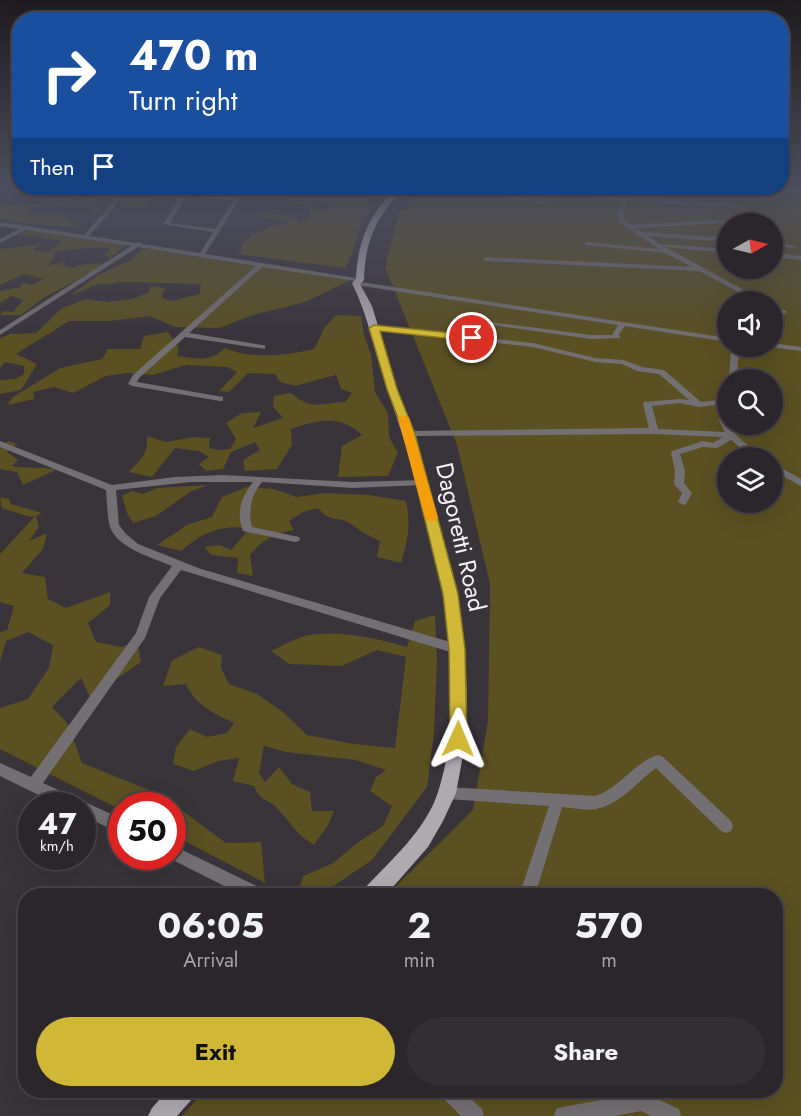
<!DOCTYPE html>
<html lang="en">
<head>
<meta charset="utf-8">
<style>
  :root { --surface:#2b262c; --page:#332e34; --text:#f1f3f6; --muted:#a6a5a9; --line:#474348; --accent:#d0b736 }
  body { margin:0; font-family:Jost,sans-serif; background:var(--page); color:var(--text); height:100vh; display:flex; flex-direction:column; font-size:22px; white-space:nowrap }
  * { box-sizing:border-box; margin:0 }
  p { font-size:20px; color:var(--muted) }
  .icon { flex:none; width:33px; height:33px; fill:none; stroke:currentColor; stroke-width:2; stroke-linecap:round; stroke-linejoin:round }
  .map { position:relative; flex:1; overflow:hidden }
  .panel { position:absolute; left:18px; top:888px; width:765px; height:210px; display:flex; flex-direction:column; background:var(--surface); border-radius:24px; box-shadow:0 6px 24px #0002,0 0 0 2px var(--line) }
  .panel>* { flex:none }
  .top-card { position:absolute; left:12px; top:12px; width:777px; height:183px; border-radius:24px; box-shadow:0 6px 24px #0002,0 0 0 2px var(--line); background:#1a4fa0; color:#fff; overflow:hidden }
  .needle { width:39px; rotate:82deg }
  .fabs { position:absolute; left:717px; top:213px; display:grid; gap:12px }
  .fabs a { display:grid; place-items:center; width:66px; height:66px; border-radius:50%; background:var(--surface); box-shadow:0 6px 24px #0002,0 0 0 2px var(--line); font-size:30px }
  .speed { position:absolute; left:18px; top:792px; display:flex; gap:12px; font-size:30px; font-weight:700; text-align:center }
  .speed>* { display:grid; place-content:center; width:78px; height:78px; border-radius:50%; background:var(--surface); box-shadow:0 6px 24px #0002,0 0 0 2px var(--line); line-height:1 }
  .speed small { font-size:15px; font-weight:400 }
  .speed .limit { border:9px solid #d22; background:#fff; color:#111 }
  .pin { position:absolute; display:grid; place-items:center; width:51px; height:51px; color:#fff; margin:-26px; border:3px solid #fff; border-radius:50%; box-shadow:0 2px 6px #0007 }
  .me { position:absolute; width:66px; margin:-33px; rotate:1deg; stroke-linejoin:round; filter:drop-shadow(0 0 4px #0008) }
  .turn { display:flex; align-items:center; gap:21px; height:126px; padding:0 18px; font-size:27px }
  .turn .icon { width:78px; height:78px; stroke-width:2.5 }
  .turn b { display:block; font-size:42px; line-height:51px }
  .then { display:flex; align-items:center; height:57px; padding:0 18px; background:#0003; gap:12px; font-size:22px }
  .eta { display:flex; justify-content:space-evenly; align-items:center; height:102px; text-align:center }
  .eta b { font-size:36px; font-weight:700; line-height:42px }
  .action { display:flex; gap:12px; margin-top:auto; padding:12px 18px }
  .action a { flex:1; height:69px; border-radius:36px; background:var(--accent); color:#111; font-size:24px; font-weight:700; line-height:69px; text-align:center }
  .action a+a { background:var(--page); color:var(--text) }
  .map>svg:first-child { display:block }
</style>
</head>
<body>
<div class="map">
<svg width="801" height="1116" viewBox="0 0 801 1116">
  <rect width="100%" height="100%" fill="#39333a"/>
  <!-- green -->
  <path fill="#5a5021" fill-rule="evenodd" d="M801,187v929h-619l23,-26h571v-194l-389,-1 86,-85 15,-89 2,-137 -33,-139 -72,-178 14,-54 20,-21 11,-4zM728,224h44v44h-44zM728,302h44v44h-44zM728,380h44v44h-44zM728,458h44v44h-44z
    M90,188h7l-5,10 10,12 -10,3 1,-4 -19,-6 -46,6v5l30,-2 20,14h-27l-51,-7v-13l44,-3 5,-9 -20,2c13,-11 36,-5 51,-4l-17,4v3l20,2z
    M148,188h12l-13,14 1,4 -6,2 -19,-1 -3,-4 3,-4 16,-3z
    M306,188h67l2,2 -6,4 1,18 -9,8c0,8 -12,44 -16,48l-109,-14 5,-2v-8l10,-7 -1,-3h6l16,-8 15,-2 1,-4 -29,-3 -2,-4 36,4 7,5 11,-4 -2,-6 3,-4 9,4 11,-4 -10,-6 -16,3 -9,-2 1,-3h-9l15,-5 4,-4z
    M28,231l98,14 -16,13 -6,-4 7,-6c-19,0 -38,0 -56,4l-1,6 -7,8 19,-5 -4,4 11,3 6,-3 23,-2 -5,6 -52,28 -24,18h-21l3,-4 10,1 10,-12 -11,-4 -12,7v-12l21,-4 1,-4 9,2 13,-6 -20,-5 -24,11v-36l42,-5 -10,6 17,2 12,-11 -33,-6 -10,1z
    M143,248l208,32 -46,22 -52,13 -34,13 -44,-1 -25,-11 -39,5h-42l-53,33 21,10 -16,26 -21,4v-14l15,-1 9,-5v-8l-19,-4 -5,6v-30l10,-4 26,-1 26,-25 24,-9 21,3 25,-3 16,-6 3,-7 14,2 -4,9 10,4 29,-7 1,-10 -82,-2c-8,3 -17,1 -24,3 -9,3 -14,8 -23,9l26,-19 33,-15z
    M336,315l25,1 3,19 7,19 4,38 13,21 1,24 9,16 -10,23 -50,1 4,-31 20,-11c-22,-21 -45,-15 -71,-6l1,16 -15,24 -32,2 -2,-11 17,-10 -5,-8 -24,10 -8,17 -17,2 -7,-7 10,-7 -10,-6 -24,-3 -23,29 -23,-5c11,-12 20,-19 18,-36l19,6 28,-5 16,1 -1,10 11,2 10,-1 6,-10 -10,-16 16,-10 19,-1 -8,16 30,-10 -10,-11 1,-11 17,-3c21,18 29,10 54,9l7,-9 -11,-4 -5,-14 -41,11 -15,-4 -5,-8 -27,-1 -19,19 -10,-1 18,-19 -10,-5 -41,-2 -33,10 -25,-2 -22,3 -33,17 -19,-6 -21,5 2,7 -28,6 6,-8 47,-29 42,-9 6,-10h32l4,-13 24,-4 11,16 -2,8c17,2 34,7 48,-8 26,12 62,7 89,1l11,-22z
    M9,441l8,3 -10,8 11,8 -6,6c16,3 29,0 44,4l-33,15 -6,-13 -17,-3v-24z
    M208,485l-18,7 -34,24 -23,7 -6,-10 -5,-17 10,-5 11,3 14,-6z
    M247,487l26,2 24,8 28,-4 44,2 37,6c5,22 2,40 -5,62l-24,-6 3,-16c-12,-5 -19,-10 -29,-17 -14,-9 -19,0 -33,-16l-15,4 -14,9 5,9c-20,3 -31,10 -44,25l3,21 -16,-3 1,-15 -27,-3 -7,-8 16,-2 11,5 19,-22c-30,-3 -47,4 -69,23l-24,-6 30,-20 25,-8 10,-20z
    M0,497l9,2 2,5 28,8 3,2 -12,3 -28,-9z
    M36,515l3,12 -10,14 18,-8 -4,16 -21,24 23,4 3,22 18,9 44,-16v13l-22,18 8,19 26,5 15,-6 4,21 -51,35 -9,-19 -29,29 16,17 14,39 79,32 65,48 35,-1 4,41 -92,-48 -1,-29h-50l-1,4 -121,-61v-41l28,-9 21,-31 4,-23 -25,-13 -22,9 -6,21v-30l7,-2 7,-24 -14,-4v-48z
    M435,615l2,44 -3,74 -7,54 -55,73 -37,25 -38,10 6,-19 30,-13 27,-22 23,-15 9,-20 -22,-15 6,-14 10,-7 -31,-10 -69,-8 -22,-6 -5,27 6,9 14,-15 13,17 18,8 2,19h22l-6,14 -14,20c-20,-12 -22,-21 -37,-37 -10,-11 -15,-4 -23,-22l-21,-5 6,-23 -21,3 -24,10 -21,-7 3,-17 14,-18 17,8 20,-4 7,-10c-21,-10 -38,-17 -48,-39l-23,2 9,-26 27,-13 23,8 -1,13 8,16 28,10 26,18 24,23 47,9 41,4 11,-91 -29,-7 -35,16 -53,-2 -18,-13c11,-5 23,-12 34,-15 33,-7 70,2 102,11l8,-26z"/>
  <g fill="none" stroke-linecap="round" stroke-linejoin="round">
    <!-- minor -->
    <path fill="#737073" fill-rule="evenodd" d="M122,188h5l-10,16 -28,32 47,7 3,-1 3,2 58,9 13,-21 -50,-8 18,-29 3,-2 53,4 3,2 -35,55 157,25 1,1 -2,2 367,56v4l-103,-16 -6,8 1,4 -29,1 -128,-18 -2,-1v-2l130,17h21l6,-10 -262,-40 -3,-2 2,-2 -93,-14 -73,66 73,12h3v4l-80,-12 -46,41 -2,4 86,15v4h-3l-88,-15 -4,-2 5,-9 123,-109 -118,-19 -138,88v-5l131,-84 -105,-16 -26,13v-4l19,-10 -19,-3v-4l84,13 29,-33zM186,197l48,3 -19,29 -45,-6z
      M378,188h4l8,10h-4z
      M625,188h5l-4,10 109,5 3,2 -3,2 -109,-6v9l-3,3 1,7 7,5 129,-7 1,1 -3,2 -122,7 6,4 86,6v4l-80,-6 12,8 68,5v4l-63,-6 101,55h-9l-58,-31 -213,-10 -3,-2 3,-2 206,10 -26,-14 -81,-8v-2l2,-1 72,7 -40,-27 -2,-9 3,-3v-10l-58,-6 -16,10 -51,-8 3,-2 47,6 16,-10 60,7z
      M772,242l24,4 -3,2 -21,-2z
      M772,253l29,3v4l-29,-3z
      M772,304l14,7 1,1 -3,2 -12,-5z
      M371,326l162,17 62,15 28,2 19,7 22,3 37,32 27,-3v25h1c7,15 22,22 35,34h-11l-22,-18 -14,8 -14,-1 -23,7 5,17 -1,12 8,10 -6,11 -3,1 -5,-3 4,-9 -8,-9 1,-13 -4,-18 1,-2 31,-10 10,2 10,-6 -69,-3 -248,2v-4l3,-1 240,-3 -6,-24 1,-2 36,-3 9,1 -30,-26 -22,-3 -15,-7 -27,-2 -62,-15 -159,-17 -4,-2zM680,403l19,4 24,-3 -4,16 6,12 -67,-3 -6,-23z
      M772,343l29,4v4l-32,-4 3,-1z
      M731,346h8l-2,34h-8z
      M0,441l112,44 63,-8 48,-2 130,7 72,-2 2,2 -5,3 -69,3 -91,-6c-11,14 -14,27 -10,45l47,10 1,2 -1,2 -4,1 -52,-11c-7,-18 -2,-34 10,-49h-62l-75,8 3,35 7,9 12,10 63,25 256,75 4,2 2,3 -2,3 -4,2 -276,-84 -21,28 -15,40 -102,145 79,36v15l-5,-2 -35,-17v-9h-21l-61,-30v-13l31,14 105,-144 13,-36 23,-31c-19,-8 -59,-19 -63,-43 -2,-11 -2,-23 -3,-33l-106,-43z
      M772,463l29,16v7l-29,-16z
      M658,755l5,2 68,64 2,5 -2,5 -5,2 -5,-2 -65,-63c-19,14 -35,36 -60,41 -10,2 -23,-1 -34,-2l-27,89h-16l30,-90 -102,-7 -5,-1 -2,-5 2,-5 5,-1 148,9c25,-8 38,-33 63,-41z
      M172,845l95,46 3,5h-26l-77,-39 5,-1z
      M439,1090h22l21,19 2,7h-23l-19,-19z
      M607,1090h31l41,19 2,7h-30l-10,-5 -26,5h-61l2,-7 7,-2 49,-9 -2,-2z"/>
    <!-- major -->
    <path fill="#afa9b0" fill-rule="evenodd" d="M398,188h6c-27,28 -39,52 -40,92l-4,4 12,22 25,83 18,45 43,160 7,55 2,50 -1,40 -10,54 -13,28 -15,26 -43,49h-24l3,-7c27,-29 62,-59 74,-97 38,-119 -11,-286 -50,-401 -13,-36 -19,-74 -36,-108l4,-4c1,-35 14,-69 42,-91z
      M168,1090h29l-4,8 -16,18h-29l4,-8z"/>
  </g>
  <!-- sky -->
  <linearGradient id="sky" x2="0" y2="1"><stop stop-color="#1f1c20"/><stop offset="0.54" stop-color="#4e5060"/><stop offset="1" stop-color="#4e5060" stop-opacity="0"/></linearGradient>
  <rect width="801" height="344" fill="url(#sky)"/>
  <!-- route -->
  <path fill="#d0b736" stroke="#877723" stroke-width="1.5" d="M374,325l98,10 4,3 -4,3 -92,-10 17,58 18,45 43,160 7,55 2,90 -3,5 -6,2 -6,-2 -2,-5 -1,-90 -6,-55 -39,-160 -17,-45 -18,-61z"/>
  <!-- slow -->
  <path fill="#f59e0b" d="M403,415l6,3 29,100 -2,3h-9l-2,-3 -27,-100z"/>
  <g text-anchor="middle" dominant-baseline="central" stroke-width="6" stroke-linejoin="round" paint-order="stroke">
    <!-- street labels -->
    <g font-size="24" fill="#f3eff4" stroke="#39333a">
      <text transform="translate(461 537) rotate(77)">Dagoretti Road</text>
    </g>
  </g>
</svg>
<div class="fabs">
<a><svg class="needle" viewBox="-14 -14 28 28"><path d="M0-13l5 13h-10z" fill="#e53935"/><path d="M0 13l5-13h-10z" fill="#a6a5a9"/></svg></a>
<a><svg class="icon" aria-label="sound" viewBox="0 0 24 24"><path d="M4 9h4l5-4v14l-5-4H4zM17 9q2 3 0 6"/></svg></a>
<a><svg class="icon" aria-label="search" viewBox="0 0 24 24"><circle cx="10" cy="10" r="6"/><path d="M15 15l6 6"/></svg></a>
<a><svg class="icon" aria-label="layers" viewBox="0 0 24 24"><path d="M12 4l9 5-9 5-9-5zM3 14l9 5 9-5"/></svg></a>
</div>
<div class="speed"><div>47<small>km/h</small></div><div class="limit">50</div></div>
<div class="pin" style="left:472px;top:338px;background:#d93025"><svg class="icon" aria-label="arrive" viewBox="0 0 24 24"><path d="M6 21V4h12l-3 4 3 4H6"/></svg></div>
<svg class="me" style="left:458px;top:739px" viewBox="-20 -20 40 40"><path d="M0-17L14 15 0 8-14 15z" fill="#d0b736" stroke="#fff" stroke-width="4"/></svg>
<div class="top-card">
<div class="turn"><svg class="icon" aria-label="right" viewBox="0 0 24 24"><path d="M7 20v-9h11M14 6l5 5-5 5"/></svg><div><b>470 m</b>Turn right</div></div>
<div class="then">Then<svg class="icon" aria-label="arrive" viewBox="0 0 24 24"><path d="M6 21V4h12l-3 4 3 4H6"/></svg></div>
</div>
<section class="panel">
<div class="eta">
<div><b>06:05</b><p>Arrival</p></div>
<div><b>2</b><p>min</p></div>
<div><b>570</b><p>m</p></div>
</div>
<div class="action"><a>Exit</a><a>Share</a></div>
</section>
</div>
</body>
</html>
